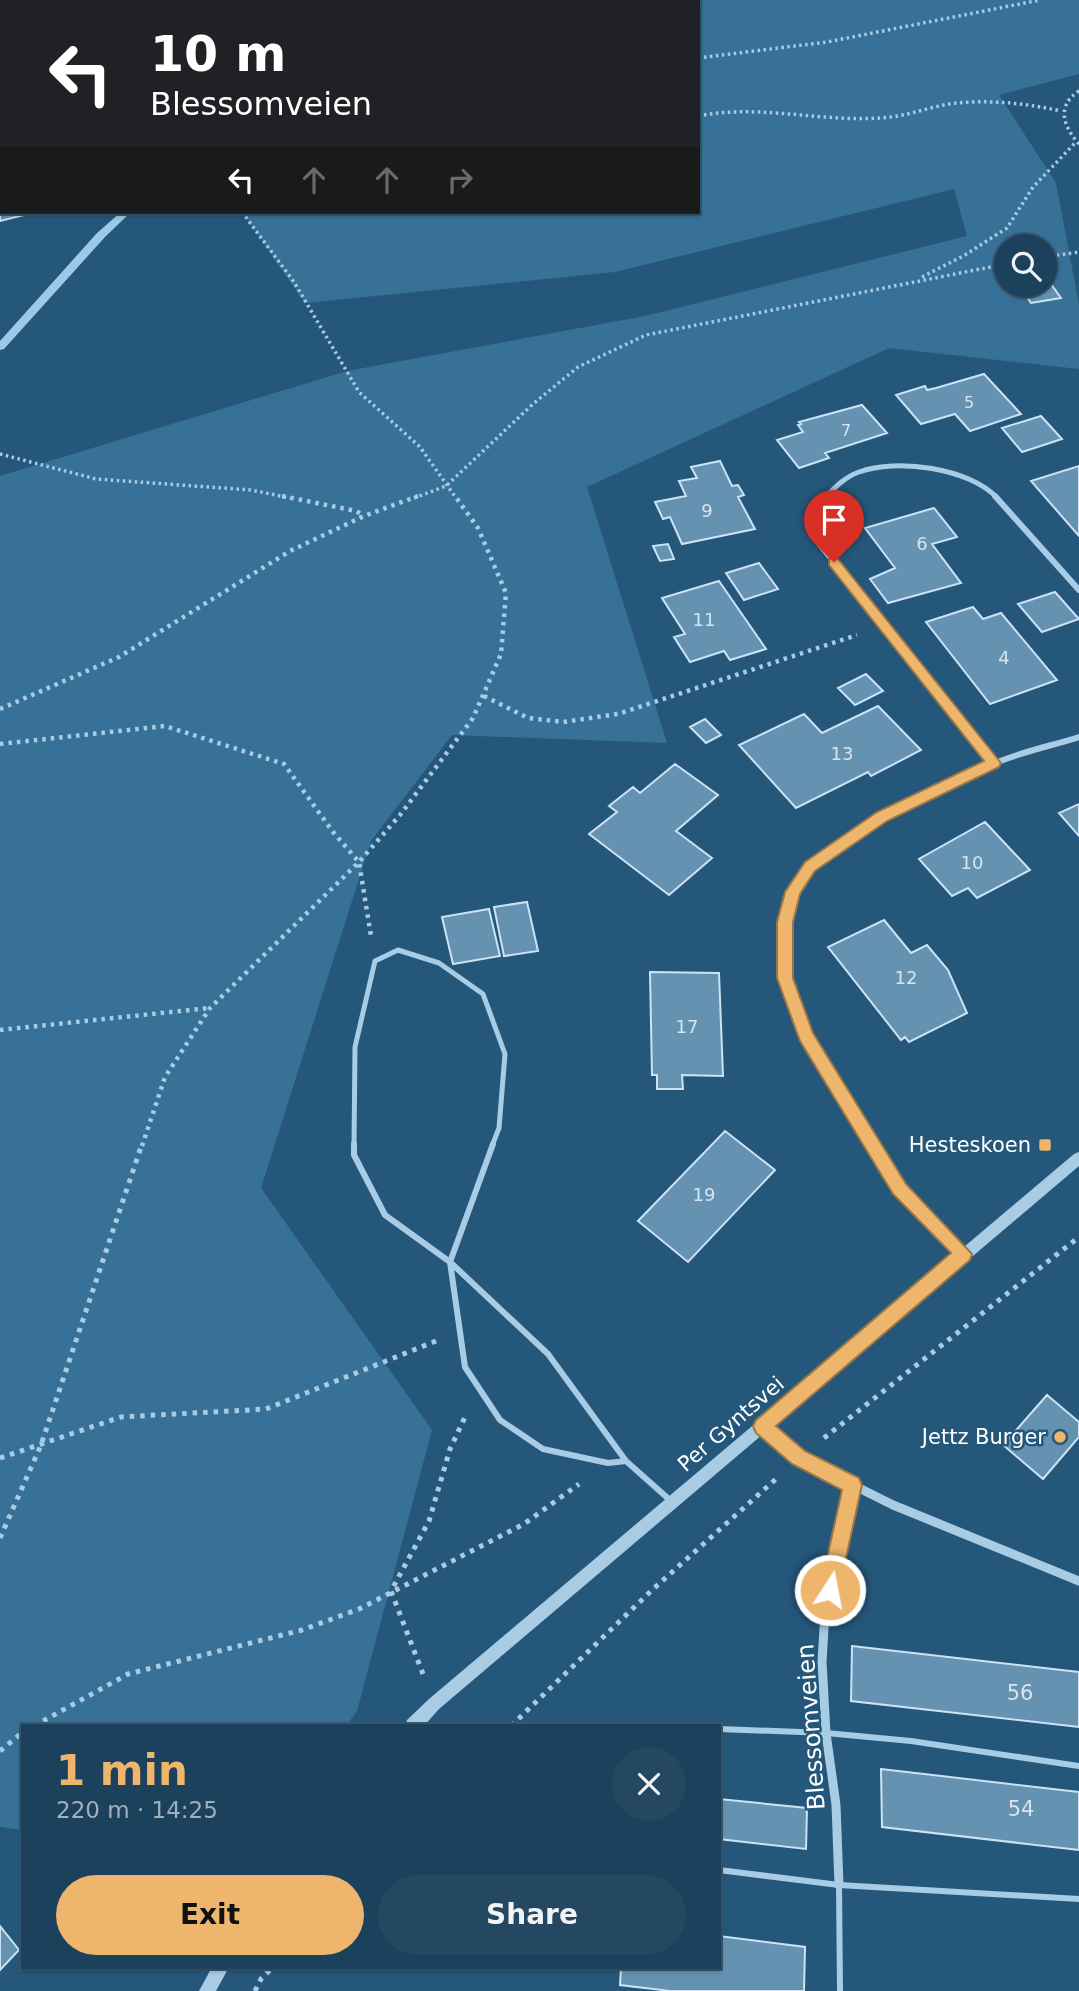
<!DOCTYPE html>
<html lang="en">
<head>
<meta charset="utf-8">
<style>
  :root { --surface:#1c415c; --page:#254862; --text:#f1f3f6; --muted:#a0afbb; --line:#3a5a72; --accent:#eeb56c }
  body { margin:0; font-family:"DejaVu Sans",sans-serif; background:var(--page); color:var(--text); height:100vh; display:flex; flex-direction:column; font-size:26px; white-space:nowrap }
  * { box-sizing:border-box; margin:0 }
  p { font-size:23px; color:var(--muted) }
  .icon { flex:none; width:38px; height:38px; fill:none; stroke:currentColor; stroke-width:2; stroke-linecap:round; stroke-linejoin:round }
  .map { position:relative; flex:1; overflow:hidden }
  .sheet { position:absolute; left:21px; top:1724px; width:700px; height:245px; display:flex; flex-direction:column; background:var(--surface); border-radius:0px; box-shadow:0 2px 5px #0004,0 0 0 2px var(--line) }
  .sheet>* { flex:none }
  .top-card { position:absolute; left:0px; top:0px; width:700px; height:214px; box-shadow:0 2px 5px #0004,0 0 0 2px var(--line); background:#202124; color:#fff; overflow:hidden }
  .tools { position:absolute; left:994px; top:234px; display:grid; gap:14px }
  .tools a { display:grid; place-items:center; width:63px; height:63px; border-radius:50%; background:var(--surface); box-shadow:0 2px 5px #0004,0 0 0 2px var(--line); font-size:35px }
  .pin { position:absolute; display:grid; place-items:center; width:60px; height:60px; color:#fff; margin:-72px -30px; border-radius:50% 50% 50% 0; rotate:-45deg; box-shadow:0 0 7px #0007 }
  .pin .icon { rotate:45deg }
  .me { position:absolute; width:77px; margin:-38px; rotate:11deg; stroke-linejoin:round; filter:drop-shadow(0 0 5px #0008) }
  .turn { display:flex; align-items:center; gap:24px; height:147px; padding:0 35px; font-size:32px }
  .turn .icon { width:91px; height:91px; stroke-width:2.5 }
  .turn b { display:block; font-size:49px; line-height:60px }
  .lanes { display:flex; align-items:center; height:66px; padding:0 35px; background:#0003; justify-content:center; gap:35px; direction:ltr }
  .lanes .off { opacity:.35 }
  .round { display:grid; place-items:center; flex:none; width:74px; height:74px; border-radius:37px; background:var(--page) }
  .head { display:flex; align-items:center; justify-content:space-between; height:119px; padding:0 35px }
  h1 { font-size:42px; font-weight:600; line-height:52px; color:var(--accent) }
  .cta { display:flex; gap:14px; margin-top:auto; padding:14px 35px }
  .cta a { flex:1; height:80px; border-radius:42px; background:var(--accent); color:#111; font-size:28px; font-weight:600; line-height:80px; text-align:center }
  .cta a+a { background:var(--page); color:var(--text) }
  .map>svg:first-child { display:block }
</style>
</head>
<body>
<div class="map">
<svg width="1079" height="1991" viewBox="0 0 1079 1991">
  <rect width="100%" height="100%" fill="#25577b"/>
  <!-- green -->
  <path fill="#387198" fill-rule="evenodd" d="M298,0h781v74l-80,21 57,88 23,122v64l-190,-21 -302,139 80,256 -215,-8 -81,106 -110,347 171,242 -75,281 -11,15h-323v104l-23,-3v-1351l347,-105 298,-55 322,-80 -13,-47 -339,83 -310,31 -63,-91h456v-210h-404zM1006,247h39v38h-39z"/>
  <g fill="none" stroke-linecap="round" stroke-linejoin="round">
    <!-- stream -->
    <path fill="#9cc9e5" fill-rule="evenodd" d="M455,0h14l-15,2z
      M121,212h10l-26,25 -101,112 -4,1v-9l97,-108z"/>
  </g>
  <!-- building -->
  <path fill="#6592b0" stroke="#cbe3f4" stroke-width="2" d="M0,190l2,22h34l-36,9z
    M1051,284l10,14 -30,5 -9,-14z
    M984,374l37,40 -51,17 -15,-17 -34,10 -25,-29 29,-9 2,4 9,-2z
    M862,405l25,28 -62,20 4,5 -30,10 -22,-28 26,-8 -5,-7 3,-1 -2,-2z
    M1041,416l21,23 -40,13 -20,-24z
    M720,461l12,25 6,-1 6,10 -6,2 17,32 -73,15 -12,-27 -7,2 -8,-17 31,-6 -7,-15 18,-3 -6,-11z
    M1079,466v70l-48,-55z
    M934,508l23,29 -25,7 29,39 -73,20 -18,-24 25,-11 -30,-40z
    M668,544l6,15 -14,2 -7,-15z
    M759,563l19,26 -34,11 -18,-27z
    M719,581l47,68 -36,11 -6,-9 -34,11 -16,-25 11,-3 -23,-36z
    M1055,592l24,27 -37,13 -24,-28z
    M973,607l10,12 18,-6 56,67 -67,24 -64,-82z
    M866,674l17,17 -28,14 -17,-17z
    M878,706l43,44 -50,26 -3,-4 -72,36 -57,-63 65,-31 18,19z
    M705,719l16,16 -15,8 -16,-16z
    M675,764l43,31 -42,36 36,27 -43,37 -80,-61 28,-22 -8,-6 24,-19 7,6z
    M1079,804v32l-20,-23z
    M985,822l45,48 -53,28 -9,-10 -16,8 -33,-37z
    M527,902l11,49 -34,5 -10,-49z
    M489,909l11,47 -47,8 -11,-47z
    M884,920l27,33 16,-8 21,25 19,43 -58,29 -4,-5 -4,3 -73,-93z
    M650,972l69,1 4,103 -41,-1 1,14h-26v-14h-5z
    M725,1131l50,39 -87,92 -50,-41z
    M1047,1395l32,27v15l-36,42 -40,-34z
    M852,1646l227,26v55l-228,-26z
    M881,1769l198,23v58l-197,-23z
    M719,1799l88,9 -1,41 -87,-10z
    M0,1926l19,24 -19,20z
    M719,1936l86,11 -1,44h-134l-50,-6 1,-18h98z"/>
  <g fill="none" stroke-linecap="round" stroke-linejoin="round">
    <!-- path-far2 -->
    <path stroke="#a8cce4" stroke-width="3.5" stroke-dasharray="2.5 3.5" stroke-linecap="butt" d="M172,2l7,-2
      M274,2l5,-2
      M529,2l8,-2
      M698,58l129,-16 213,-42
      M1079,91c-23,15 -16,35 0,53
      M698,116c62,-12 121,6 182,2 24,-1 46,-10 69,-14 37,-5 75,-1 112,7
      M242,212l52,70 65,110 61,55 36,51
      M1045,257l34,-5
      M922,277l43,-22 42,-27 26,-41 43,-45
      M0,454l96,25 155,11 39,8
      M414,498l32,-12 87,-82 45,-37 68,-32 360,-71"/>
    <!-- path-far1 -->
    <path stroke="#a8cce4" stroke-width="4.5" stroke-dasharray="3.5 5" stroke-linecap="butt" d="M282,496l74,15 8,5
      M484,696l44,22 35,4 55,-8 239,-79
      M0,709l119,-52 171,-106 74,-35 54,-20
      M0,744l165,-18 119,38 49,68 26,30 12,74
      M0,1030l209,-22
      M142,1146l23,-69 45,-69 149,-146 41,-47 73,-97 28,-64 5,-61 -28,-65 -23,-32"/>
    <!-- path -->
    <path stroke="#a8cce4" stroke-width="5" stroke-dasharray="4.5 6" stroke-linecap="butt" d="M824,1438l255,-201
      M0,1458l121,-41 145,-8 170,-68
      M0,1538l41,-93 101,-301
      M423,1674l-32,-83 38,-70 21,-72 15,-32
      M34,1726l94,-52 174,-44 57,-21 165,-85 55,-40
      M511,1726l140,-135 126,-113
      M0,1751l23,-19
      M255,1991l6,-12 12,-12"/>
    <!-- service-far1 -->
    <path stroke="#a8cce4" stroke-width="5" d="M354,1146l1,-99 20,-86 23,-11 41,13 44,31 22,60 -6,74 -7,18"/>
    <!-- service -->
    <path stroke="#a8cce4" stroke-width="6" d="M354,1144v11l31,60 65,47
      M450,1262l98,92 78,107
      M450,1262l15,105 35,53 43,29 65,14 18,-2
      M450,1262l43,-118
      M626,1461l45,40
      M719,1729l107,4 85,8 168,25
      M719,1870l120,15 240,14
      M839,1885l1,106"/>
    <!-- minor-far2 -->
    <path stroke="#a8cce4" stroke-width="5" d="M825,498c10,-11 20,-21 34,-26 37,-14 111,-4 138,26"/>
    <!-- minor-far1 -->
    <path stroke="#a8cce4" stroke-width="6" d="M827,496l-6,12 -4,33 177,222
      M995,496l84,94
      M874,1146c-29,-47 -79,-114 -89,-168 -4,-20 -2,-71 9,-89 29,-48 145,-103 199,-125 27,-12 58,-18 86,-27"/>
    <!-- minor -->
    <path stroke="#a8cce4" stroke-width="9" d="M873,1144l27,45 64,65
      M762,1426l37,32 94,47 186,76
      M839,1885l-3,-80 -10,-72 -4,-71 3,-50 27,-127"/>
    <!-- tertiary -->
    <path fill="#a8cce4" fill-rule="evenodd" d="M1079,1152v14l-640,543 -15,17h-19l2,-6 22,-21 645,-545z
      M212,1967h17l-13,24h-17z"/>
    <!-- secondary -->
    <path fill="#d1e5f4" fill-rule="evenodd" d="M119,0h13l-14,2z
      M0,31h2v6h-2z"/>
  </g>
  <!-- route -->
  <path fill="#eeb56c" stroke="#9b7646" stroke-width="2" d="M834,557l4,2 163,204 -2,4 -112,54 -72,50 -15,23 -7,28v56l20,55 93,151 66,70 -2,6 -194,166 29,25 54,27 3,7 -23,105 -3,7 -6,2 -7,-2 -3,-7 22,-100 -50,-26 -36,-31 -3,-7 3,-6 195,-167 -58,-59 -93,-153 -23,-63v-56l8,-30 20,-30 72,-50 107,-51 -155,-196v-6z"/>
  <!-- markers -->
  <g fill="#eeb56c" stroke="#25577b" stroke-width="2.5">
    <rect x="1038" y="1138" width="14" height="14" rx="3.5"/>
    <circle cx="1060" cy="1437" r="7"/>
  </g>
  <g text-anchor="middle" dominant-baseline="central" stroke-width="5" stroke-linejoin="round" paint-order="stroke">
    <!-- far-number labels -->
    <g font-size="16" fill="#d8e4eb">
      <text x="969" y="402">5</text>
      <text x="846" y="430">7</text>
    </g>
    <!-- number labels -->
    <g font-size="18" fill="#d8e4eb">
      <text x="707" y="510">9</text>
      <text x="922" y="543">6</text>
      <text x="704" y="619">11</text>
      <text x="1004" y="657">4</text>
      <text x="842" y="753">13</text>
      <text x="972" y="862">10</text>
      <text x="906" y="977">12</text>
      <text x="687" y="1026">17</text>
      <text x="704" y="1194">19</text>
    </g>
    <!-- poi labels -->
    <g font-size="21" fill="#fff" stroke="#25577b" text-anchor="end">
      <text x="1031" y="1145">Hesteskoen</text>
      <text x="1046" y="1437">Jettz Burger</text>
    </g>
    <!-- street labels -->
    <g font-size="21" fill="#fff" stroke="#25577b">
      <text transform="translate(731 1424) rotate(-41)">Per Gyntsvei</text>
    </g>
    <!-- near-number labels -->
    <g font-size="21" fill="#d8e4eb">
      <text x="1020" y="1693">56</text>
      <text x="1021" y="1809">54</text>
    </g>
    <!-- near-street labels -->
    <g font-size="24" fill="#fff" stroke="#25577b">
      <text transform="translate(811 1727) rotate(-94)">Blessomveien</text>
    </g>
  </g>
</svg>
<div class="tools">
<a><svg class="icon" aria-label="search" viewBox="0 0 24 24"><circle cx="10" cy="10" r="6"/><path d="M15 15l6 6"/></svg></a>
</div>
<div class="pin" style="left:834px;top:562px;background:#d93025"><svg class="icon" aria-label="arrive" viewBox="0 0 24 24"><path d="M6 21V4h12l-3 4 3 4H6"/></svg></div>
<svg class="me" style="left:830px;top:1590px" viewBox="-20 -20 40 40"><circle r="17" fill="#eeb56c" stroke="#fff" stroke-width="3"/><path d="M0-11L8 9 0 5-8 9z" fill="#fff"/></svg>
<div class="top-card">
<div class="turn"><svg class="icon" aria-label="left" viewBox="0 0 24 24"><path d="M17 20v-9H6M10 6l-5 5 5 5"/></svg><div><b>10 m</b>Blessomveien</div></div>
<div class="lanes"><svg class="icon" aria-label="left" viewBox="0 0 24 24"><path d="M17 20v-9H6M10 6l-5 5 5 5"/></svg><svg class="icon off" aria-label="ahead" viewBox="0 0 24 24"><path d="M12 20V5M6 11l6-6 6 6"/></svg><svg class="icon off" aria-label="ahead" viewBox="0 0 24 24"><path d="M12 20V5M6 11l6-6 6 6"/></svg><svg class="icon off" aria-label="right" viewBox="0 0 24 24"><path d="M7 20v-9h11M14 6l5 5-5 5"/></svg></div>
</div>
<section class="sheet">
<div class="head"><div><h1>1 min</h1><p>220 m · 14:25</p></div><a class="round"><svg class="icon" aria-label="close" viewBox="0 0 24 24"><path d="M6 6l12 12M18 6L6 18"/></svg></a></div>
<div class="cta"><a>Exit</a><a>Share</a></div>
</section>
</div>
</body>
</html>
